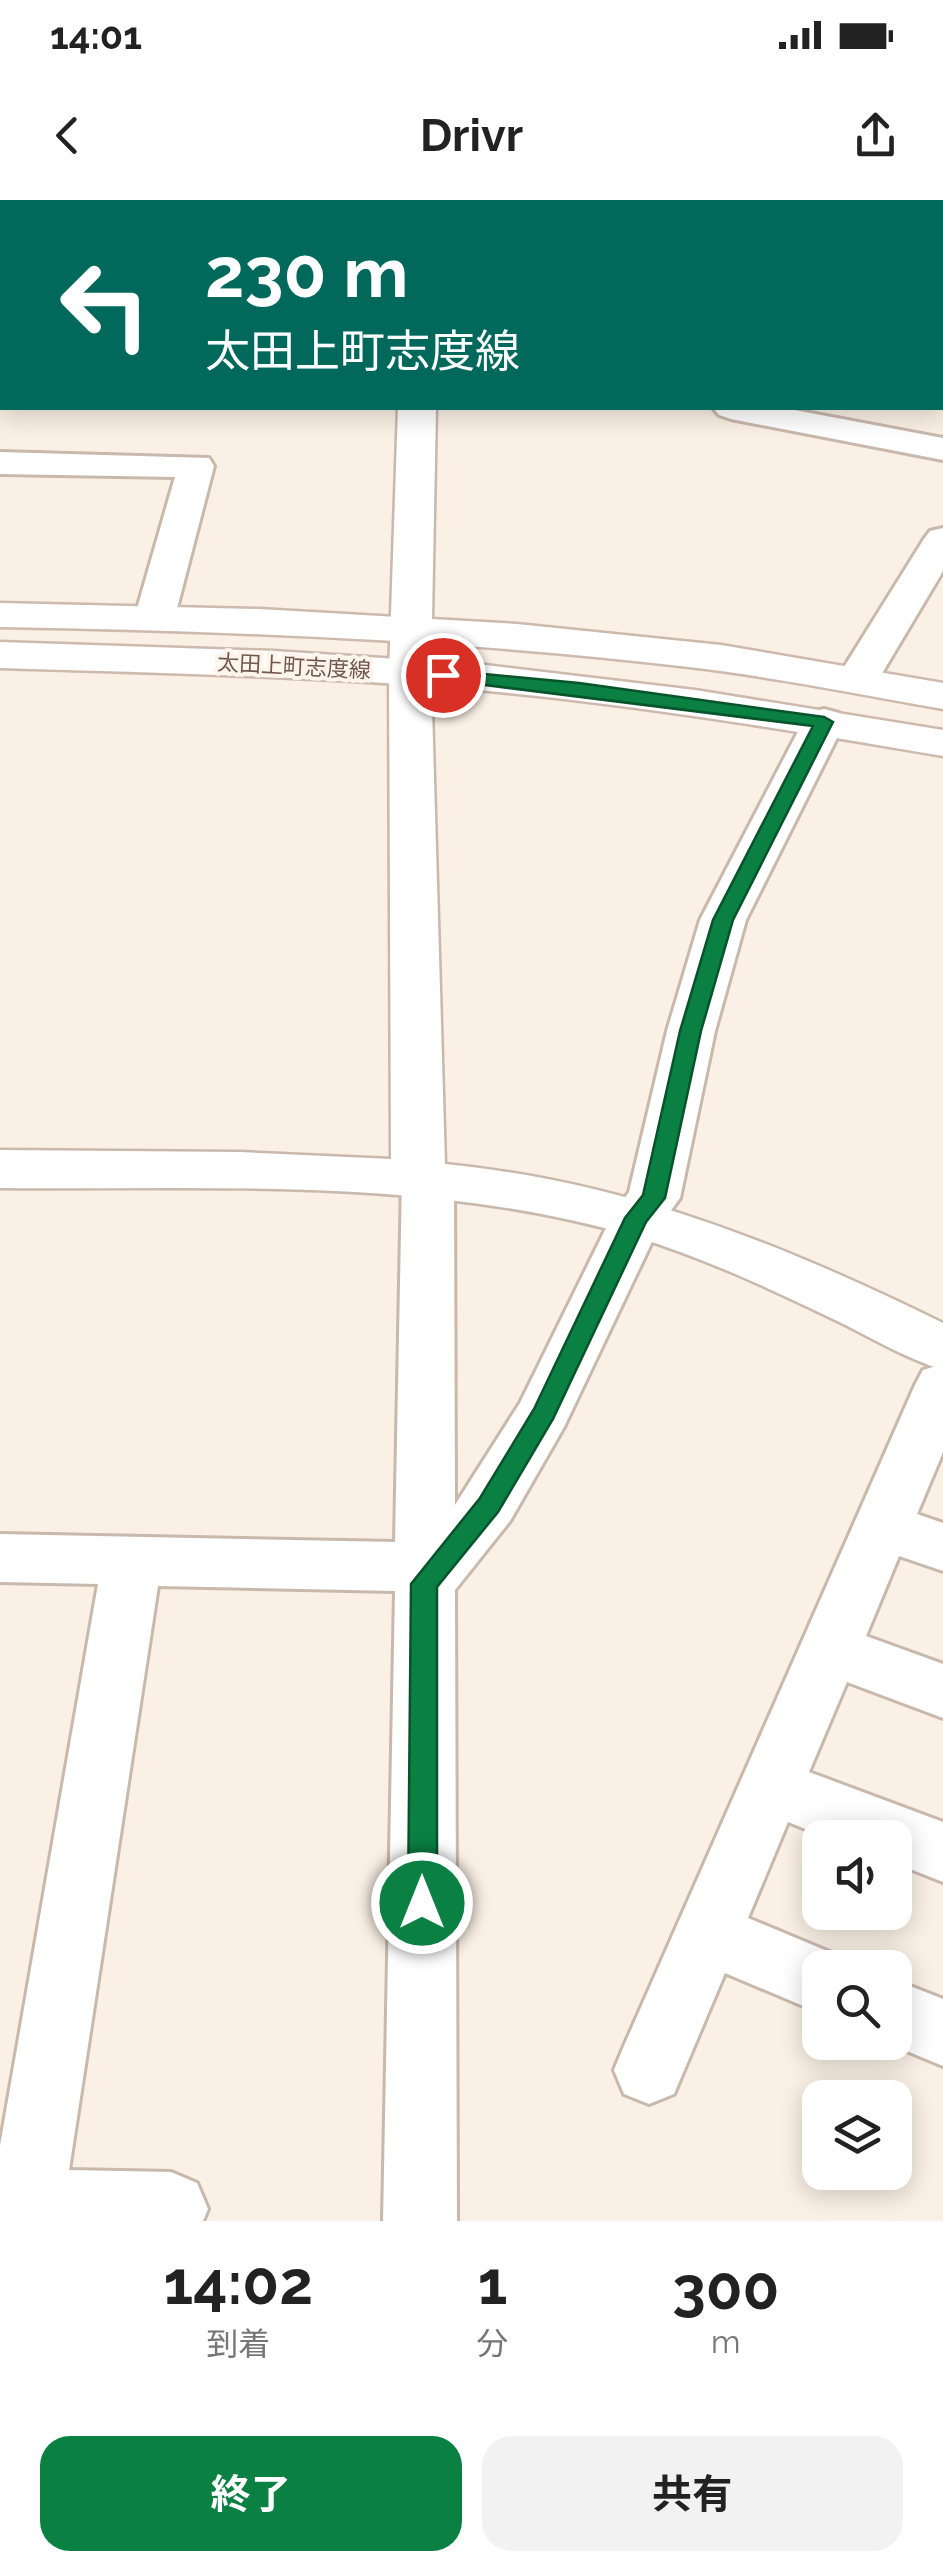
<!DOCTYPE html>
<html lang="ja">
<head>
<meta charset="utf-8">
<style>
  :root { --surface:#fff; --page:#f2f2f2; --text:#222; --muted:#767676; --accent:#0b8043 }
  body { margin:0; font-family:Raleway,"Noto Sans JP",sans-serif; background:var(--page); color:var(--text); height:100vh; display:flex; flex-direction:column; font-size:38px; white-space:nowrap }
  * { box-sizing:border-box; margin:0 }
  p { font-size:32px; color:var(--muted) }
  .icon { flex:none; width:55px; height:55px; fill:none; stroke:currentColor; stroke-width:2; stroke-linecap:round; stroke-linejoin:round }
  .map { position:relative; height:2021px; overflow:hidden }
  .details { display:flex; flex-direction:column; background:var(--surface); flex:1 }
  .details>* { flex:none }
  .guide { position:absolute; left:0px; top:0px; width:945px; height:210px; box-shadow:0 5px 25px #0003; background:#00695c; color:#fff; overflow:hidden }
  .tools { position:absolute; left:802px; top:1620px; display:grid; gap:20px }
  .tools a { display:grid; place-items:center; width:110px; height:110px; border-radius:20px; background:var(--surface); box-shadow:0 5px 25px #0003; font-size:50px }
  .pin { position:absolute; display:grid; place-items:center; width:85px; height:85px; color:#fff; margin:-42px; border:5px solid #fff; border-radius:50%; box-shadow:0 2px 10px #0007 }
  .me { position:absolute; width:110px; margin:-55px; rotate:0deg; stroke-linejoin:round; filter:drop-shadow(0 0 8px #0008) }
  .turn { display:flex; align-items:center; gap:35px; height:210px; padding:0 40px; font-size:45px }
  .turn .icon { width:130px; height:130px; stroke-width:2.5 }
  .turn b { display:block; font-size:70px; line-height:85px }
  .eta { display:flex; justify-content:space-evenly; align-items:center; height:170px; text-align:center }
  .eta b { font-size:60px; font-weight:700; line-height:70px }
  .button { display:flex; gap:20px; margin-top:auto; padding:20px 40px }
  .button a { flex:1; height:115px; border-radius:30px; background:var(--accent); color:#fff; font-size:40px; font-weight:700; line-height:115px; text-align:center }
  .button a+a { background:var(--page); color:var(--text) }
  .status { display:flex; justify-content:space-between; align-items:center; height:70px; padding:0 50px; background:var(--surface); direction:ltr }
  .status svg { height:28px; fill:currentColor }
  header { display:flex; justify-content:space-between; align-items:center; height:130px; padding:0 40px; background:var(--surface); font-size:45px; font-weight:700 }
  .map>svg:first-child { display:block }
</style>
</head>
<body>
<div class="status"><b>14:01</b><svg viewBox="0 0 49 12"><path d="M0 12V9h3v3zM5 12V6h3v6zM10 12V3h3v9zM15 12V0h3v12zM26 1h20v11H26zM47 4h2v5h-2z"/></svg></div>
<header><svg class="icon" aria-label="back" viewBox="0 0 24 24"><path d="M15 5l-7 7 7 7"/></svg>Drivr<svg class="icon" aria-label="share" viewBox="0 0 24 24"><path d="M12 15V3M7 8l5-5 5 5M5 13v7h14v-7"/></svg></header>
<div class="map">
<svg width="943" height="2021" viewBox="0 0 943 2021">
  <rect width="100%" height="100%" fill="#faf0e5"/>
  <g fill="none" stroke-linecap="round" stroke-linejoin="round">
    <!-- stream -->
    <path fill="#a3cdd1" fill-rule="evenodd" d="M441,0h12l-2,2h-11z"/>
    <!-- minor casing -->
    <g stroke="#c9b8ac" stroke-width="6">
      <path id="minor" d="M281,0h30v2h-30z
        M829,0h48l1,2h-48z
        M0,16h2v18h-2z
        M713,208h71l159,30v22l-212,-41 -12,-4z
        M0,252l209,6 5,8 -39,150 -6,8 -14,4 -14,-4 -6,-8 40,-139 -175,-3z
        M943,328v43l-65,109 -6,9 -15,3 -15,-3 -6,-9 88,-141 6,-8z
        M824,509l15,4 6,9 -99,198 -31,111 -35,167 -21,29 -95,200 -54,94 -55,69 2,631h-74l12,-630 -237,-5 -89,584 102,2 26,11 11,26 -5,12h-203v-75l98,-562 -98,-2v-48l395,8 7,-364 8,-13 18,-5 18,5 8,13 1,327 65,-102 91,-185 18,-26 38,-161 33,-111 103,-198 6,-9z
        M943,1164v88l-26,62 26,9v48l-44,-15 -33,80 77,28v54l-96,-36 -38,90 134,50v60l-48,-19v-25h-67l-40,-16 -40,96 96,40 4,10h-28v45l-95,-40 -51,121 -25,10 -25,-10 -10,-24 10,-24 291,-661 8,-15z
        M895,1780l48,19v67l-58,-24h10z"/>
    </g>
    <!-- tertiary casing -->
    <g stroke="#c9b8ac" stroke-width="5">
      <path id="tertiary" d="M398,208h38l-5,264 14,492c182,18 335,79 498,159v47c-39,-12 -74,-34 -110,-51 -64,-31 -129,-61 -197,-82 -204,-61 -426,-47 -636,-49v-38l240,2 151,7 -2,-487z"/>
    </g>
    <!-- secondary casing -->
    <g stroke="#ceb9ad" stroke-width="5">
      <path id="secondary" d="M891,0h33l1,2h-32z
        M942,56h1v21h-1z
        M0,403l259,6 258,15 204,21 222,38v26c-85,-15 -169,-32 -254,-42 -229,-27 -459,-36 -689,-40z
        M0,442l273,9 204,13 218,26 248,40v26c-154,-26 -309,-52 -466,-66 -158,-14 -318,-17 -477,-22z"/>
    </g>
    <!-- minor -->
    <use href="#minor" fill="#fff" fill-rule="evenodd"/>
    <!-- tertiary -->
    <use href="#tertiary" fill="#fff" fill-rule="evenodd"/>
    <!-- secondary -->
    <use href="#secondary" fill="#fff" fill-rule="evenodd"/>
  </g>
  <!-- route -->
  <path fill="#0b8043" stroke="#07532c" stroke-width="2.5" d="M443,470l136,13 245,34 9,5 -100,198 -32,111 -36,167 -19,24 -93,197 -55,93 -61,75v316l-4,9 -11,4 -10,-4 -4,-9 3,-319 69,-86 54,-89 91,-191 18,-23 37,-164 33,-111 100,-194 -376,-47v-8z"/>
  <g text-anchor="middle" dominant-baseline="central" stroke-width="8" stroke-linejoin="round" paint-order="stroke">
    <!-- far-street labels -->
    <g font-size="22" fill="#6f574d" stroke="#fdf4eb">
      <text transform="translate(294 466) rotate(3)">太田上町志度線</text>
    </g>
  </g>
</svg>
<div class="tools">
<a><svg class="icon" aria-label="sound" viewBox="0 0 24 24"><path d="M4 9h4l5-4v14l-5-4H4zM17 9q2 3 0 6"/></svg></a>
<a><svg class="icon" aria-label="search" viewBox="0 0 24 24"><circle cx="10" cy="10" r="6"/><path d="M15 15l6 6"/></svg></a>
<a><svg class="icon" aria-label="layers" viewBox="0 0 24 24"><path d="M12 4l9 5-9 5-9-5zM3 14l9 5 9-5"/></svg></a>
</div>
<div class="pin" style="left:443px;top:475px;background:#d93025"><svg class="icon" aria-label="arrive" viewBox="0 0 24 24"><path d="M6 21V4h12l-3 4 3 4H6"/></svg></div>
<svg class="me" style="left:422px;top:1703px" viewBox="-20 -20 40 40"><circle r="17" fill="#0b8043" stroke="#fff" stroke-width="3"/><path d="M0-11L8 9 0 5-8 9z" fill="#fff"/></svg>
<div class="guide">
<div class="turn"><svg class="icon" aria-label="left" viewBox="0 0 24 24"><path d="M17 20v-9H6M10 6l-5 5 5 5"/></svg><div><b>230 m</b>太田上町志度線</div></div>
</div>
</div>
<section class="details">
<div class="eta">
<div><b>14:02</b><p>到着</p></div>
<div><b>1</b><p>分</p></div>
<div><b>300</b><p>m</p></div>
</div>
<div class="button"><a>終了</a><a>共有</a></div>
</section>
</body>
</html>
